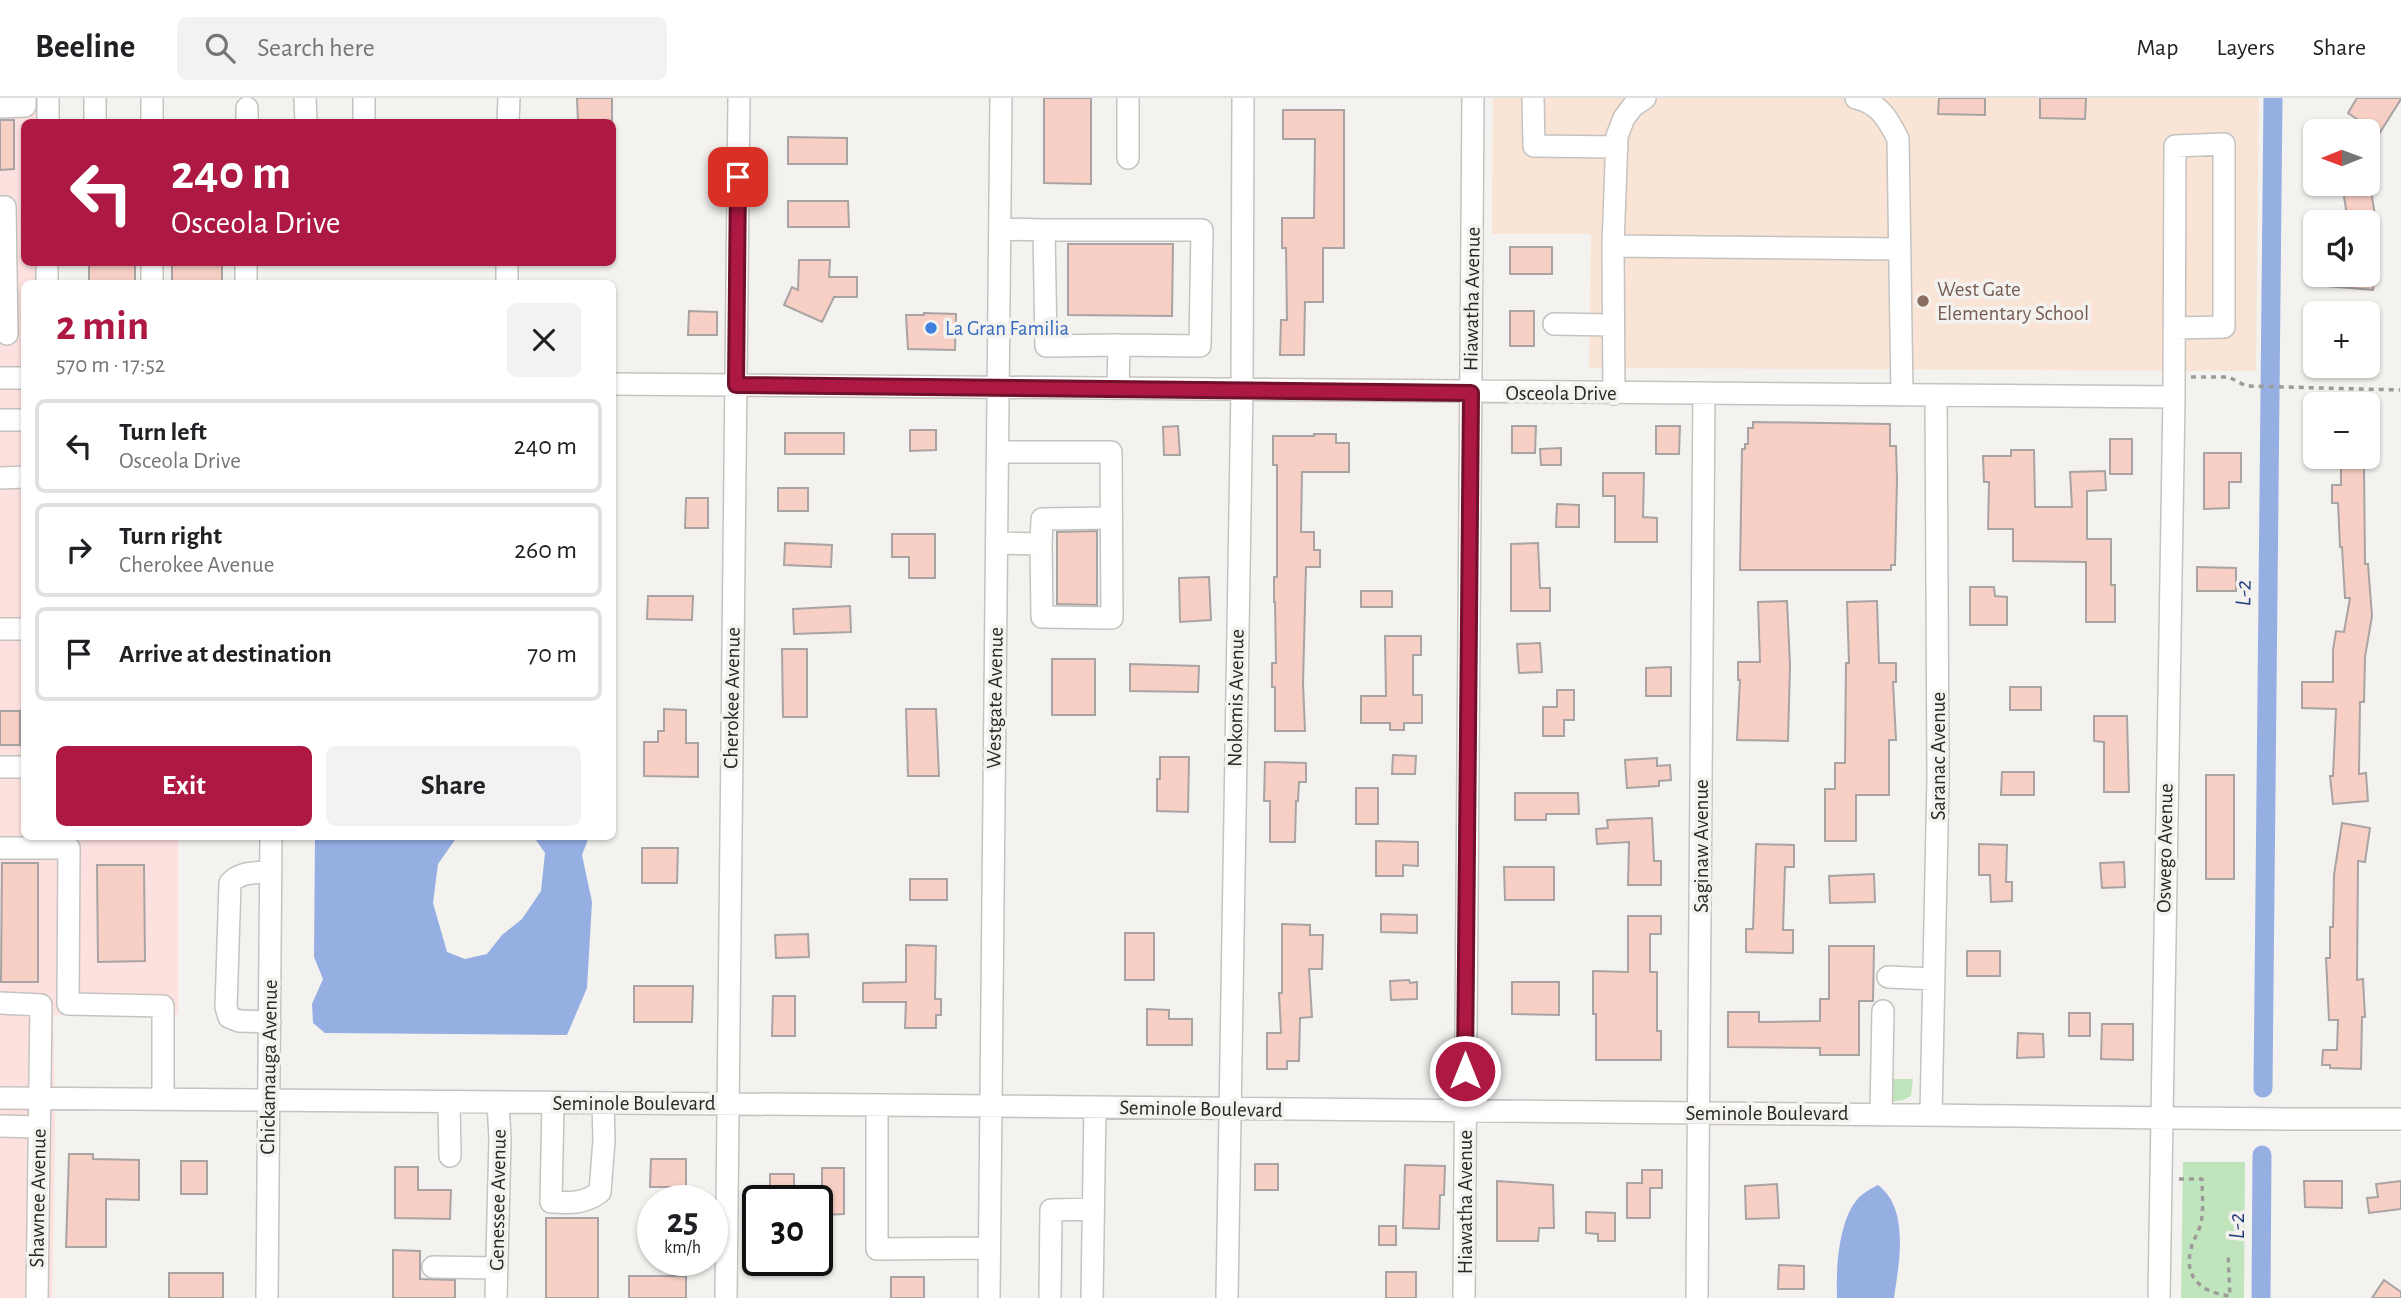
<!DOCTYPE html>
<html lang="en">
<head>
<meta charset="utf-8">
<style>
  :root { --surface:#fff; --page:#f2f2f2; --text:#202124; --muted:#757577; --line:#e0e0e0; --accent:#ad1942 }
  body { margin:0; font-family:"Alegreya Sans",sans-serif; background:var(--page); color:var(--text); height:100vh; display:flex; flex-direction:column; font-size:26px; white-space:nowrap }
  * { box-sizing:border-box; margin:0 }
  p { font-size:23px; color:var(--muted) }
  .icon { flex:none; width:38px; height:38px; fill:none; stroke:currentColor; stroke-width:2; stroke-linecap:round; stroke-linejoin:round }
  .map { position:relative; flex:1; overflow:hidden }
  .panel { position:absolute; left:21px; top:182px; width:595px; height:560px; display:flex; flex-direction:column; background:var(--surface); border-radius:10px; box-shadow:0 2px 5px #0004 }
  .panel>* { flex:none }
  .top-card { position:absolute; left:21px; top:21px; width:595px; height:147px; border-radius:10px; box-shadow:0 2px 5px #0004; background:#ad1942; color:#fff; overflow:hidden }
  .needle { width:46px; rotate:269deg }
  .buttons { position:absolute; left:2303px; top:21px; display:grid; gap:14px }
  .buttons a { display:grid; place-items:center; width:77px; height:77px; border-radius:10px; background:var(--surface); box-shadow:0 2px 5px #0004; font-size:35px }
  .speed { position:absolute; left:637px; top:1087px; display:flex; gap:14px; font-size:35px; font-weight:700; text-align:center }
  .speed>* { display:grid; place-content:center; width:91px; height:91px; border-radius:50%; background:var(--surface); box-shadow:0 2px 5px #0004; line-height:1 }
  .speed small { font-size:18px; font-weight:400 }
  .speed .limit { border:4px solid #111; border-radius:10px; background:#fff; color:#111 }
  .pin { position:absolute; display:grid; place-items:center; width:60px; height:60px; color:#fff; margin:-30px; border-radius:14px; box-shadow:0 4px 10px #0006 }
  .me { position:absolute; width:77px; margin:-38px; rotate:0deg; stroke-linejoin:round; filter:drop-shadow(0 0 5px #0008) }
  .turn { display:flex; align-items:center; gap:24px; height:147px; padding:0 35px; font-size:32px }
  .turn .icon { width:91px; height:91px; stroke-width:2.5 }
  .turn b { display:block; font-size:49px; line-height:60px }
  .round { display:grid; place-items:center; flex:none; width:74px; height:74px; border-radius:10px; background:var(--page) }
  .headline { display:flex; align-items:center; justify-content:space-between; height:119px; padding:0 35px }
  h1 { font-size:42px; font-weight:700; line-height:52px; color:var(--accent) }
  .action { display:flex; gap:14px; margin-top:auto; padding:14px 35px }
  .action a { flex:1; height:80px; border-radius:10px; background:var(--accent); color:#fff; font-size:28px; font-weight:700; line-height:80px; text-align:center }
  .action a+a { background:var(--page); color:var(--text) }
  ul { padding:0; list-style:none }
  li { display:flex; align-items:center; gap:21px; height:94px; margin:0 14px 10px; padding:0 21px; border:4px solid var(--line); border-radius:10px }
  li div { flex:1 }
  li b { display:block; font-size:26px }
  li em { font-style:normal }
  header { display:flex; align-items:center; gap:42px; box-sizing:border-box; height:98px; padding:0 35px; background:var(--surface); border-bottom:2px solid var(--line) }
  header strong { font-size:33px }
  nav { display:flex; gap:38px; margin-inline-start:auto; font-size:24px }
  .search { width:490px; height:63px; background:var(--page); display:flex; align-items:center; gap:18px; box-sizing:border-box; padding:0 24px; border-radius:10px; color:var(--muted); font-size:26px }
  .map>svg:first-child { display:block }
</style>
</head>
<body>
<header>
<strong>Beeline</strong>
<div class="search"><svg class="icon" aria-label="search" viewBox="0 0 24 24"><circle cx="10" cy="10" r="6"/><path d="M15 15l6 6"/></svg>Search here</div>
<nav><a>Map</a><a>Layers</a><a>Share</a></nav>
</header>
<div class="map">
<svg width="2401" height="1200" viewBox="0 0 2401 1200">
  <rect width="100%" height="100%" fill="#f4f2ef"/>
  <!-- commercial -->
  <path fill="#fce1df" d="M0,0h39v24h-15v140l14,1v20l-14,1v552l154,1v177l-125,1 2,108 -3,175h-52z"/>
  <!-- education -->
  <path fill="#f9e4d5" d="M1493,0h766l-3,273 -667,-3 2,-134h-99z"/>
  <!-- green -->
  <path fill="#c0e5bd" d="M1885,981h28l-2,17 -8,4 -13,2z
    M2183,1064h62l-1,136h-63z"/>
  <!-- water -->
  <path fill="#95afe3" d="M315,739h142l-19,27 -5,39 14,49 18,7 22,-5 15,-19 20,-16 19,-28 4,-38 -11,-16h55l-7,18 10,47 -5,86 -20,47 -242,-2 -12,-10 -1,-19 11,-25 -9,-22z
    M1878,1087c32,24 21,78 16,113h-57c-1,-28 1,-74 19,-97 5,-7 14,-12 22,-16z"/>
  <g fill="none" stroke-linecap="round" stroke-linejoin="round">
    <!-- canal -->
    <path stroke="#95afe3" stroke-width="19" d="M2263,990l10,-990
      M2261,1200l1,-143"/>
  </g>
  <!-- building -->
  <path fill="#f8cfc4" stroke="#a8a4a3" stroke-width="2" d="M577,0h35v24h-34z
    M1044,0h47v86l-47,-1z
    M1939,0h46v17l-47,-1z
    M2040,0h46l-1,21 -45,-1z
    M2357,0h44v1l-22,35 -31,-21z
    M1283,12h61v138h-21v54h-18l-1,53h-24l1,-35h6l-1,-72h-4v-30h32l1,-79h-32z
    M0,22h14v49l-14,1z
    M788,39l59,1v26h-59z
    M2342,86h28l6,38h-28z
    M788,103h60l1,26h-61z
    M1068,146h105l-1,72 -104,-1z
    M1510,149h42v27h-42z
    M799,162h31l-1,17h28v20h-23l-12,25 -38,-17 8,-18 6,3z
    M89,164h46v22h-46z
    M172,164h50v22h-50z
    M2328,177h47l-2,15 -46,-4z
    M689,213l28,1v23h-29z
    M1510,213h24v35h-24z
    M924,215l32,1 -1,36 -47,-1 -2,-34h18z
    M1753,324l137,2v22h6l1,34 -2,85h-4v5h-151l2,-121h3v-5h3v-16h5z
    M1178,328l2,29h-16l-1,-28z
    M1512,328h24l-1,27h-23z
    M1656,328h24l-1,28h-23z
    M910,332h26v20l-26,1z
    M785,335h59v21h-59z
    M1314,336h22v9h13v29h-47l-1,60h13v18h6v17h-14l-3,116 2,48h-30v-44h-3v-24h4l-1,-61h-1v-25h3v-112h-4v-29h41z
    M2110,341h22v35h-22z
    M1561,350v17h-20l-1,-16z
    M2011,352h23l1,57h37l-2,-35 35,-1 1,19 -19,1v48h24v46h4v37h-29v-60l-73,-1v-32h-25l1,-47h-5l-1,-26h28z
    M2204,355h37v29h-12v26l-25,1z
    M2341,368h23l1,98h3l4,52 -7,41 -1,45h-4l-1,72 7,-1 2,28 -35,3 -3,-28h3l3,-67 -34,-1v-26h31v-32l3,-19 8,1 6,-34h-5l-3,-51h-2l-2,-44h-6v-18h9z
    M1603,375h41l-1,44 14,1v24h-42v-46h-12z
    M778,390h30v23h-30z
    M686,400h22v30h-23z
    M1557,406l22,1v22h-23z
    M1097,433v74l-40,-1v-72z
    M892,436h43v44h-26v-21h-17z
    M785,445l47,2 -1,22 -47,-2z
    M1538,445l2,45h10v23h-39v-67z
    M2197,469l39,1v23h-39z
    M1209,479l2,43 -31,2 -1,-44z
    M1970,489h24l1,9 12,1v28h-37z
    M1361,493h31v16h-31z
    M648,498h45l-1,24 -45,-1z
    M1787,503l3,64 -2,76 -51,-1 3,-60h-2v-18h22l-2,-60z
    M1877,503l2,62h17v19h-3l3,58h-7v55h-33v46h-31v-52h10v-26h10l1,-100h3l-2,-61z
    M850,508l1,26 -57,2 -1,-25z
    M1385,538h36v19h-8v40h9v28h-18v7h-14v-7h-29v-27h25z
    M1540,545l2,29 -23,1 -2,-29z
    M782,551h25v68h-24z
    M1052,561h43v56h-43z
    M1130,566l69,2 -1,26 -68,-1z
    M1671,569v29h-25v-28z
    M2010,589h31v23h-31z
    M1557,592h17v30h-10v16h-21v-29h14z
    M664,611l22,1v33h12v34l-54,-1v-34h14v-11h6z
    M906,611h30l3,67h-31z
    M0,613h20v34h-20z
    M2094,618h33l2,76h-25v-50l-10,-1z
    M1393,657l23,1 -1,18h-23z
    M1160,659h29l-1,55 -31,-1v-32h3z
    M1657,660v8l13,-1 1,15 -12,1v5l-32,2 -2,-28z
    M1265,664l41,1v19h-7l-1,19h-2l-1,41h-25v-41h-6z
    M2002,674h32v23h-33z
    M2206,677h28v104h-28z
    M1356,690h22v36h-22z
    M1515,695h63l1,21h-33v6h-31z
    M1652,720l2,43h7v24h-33l1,-43 -32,2 -1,-15 12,-1 -1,-8z
    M2342,725l28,5 -5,34 -7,-1 -1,119 6,-1 2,38h-3l-1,52 -31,-1v-3h-8l1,-15h14l1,-30h-9l-3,-62h4v-31h3l1,-52z
    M1376,743l42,1v24l-15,-1v11h-27z
    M1756,746l38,1v22h-9l-2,63h10v23l-47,-1v-23h7z
    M1979,746l28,1 -1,37h6v19l-21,1 -1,-27h-11z
    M642,750h36l-1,35h-35z
    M2124,764l1,25 -23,1 -2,-25z
    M2,765h36v119h-37z
    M97,767h47l1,96 -47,1z
    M1504,769h50v33h-49z
    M1874,776l1,28 -45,1 -1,-27z
    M910,781h37v21h-37z
    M1381,816l36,1v18l-36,-1z
    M1628,818h33v18h-11v38h7v59h4v29h-65v-46h-3v-43l35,1z
    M1282,826l28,1v10h13l-1,34h-13l3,48 -12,1 -1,43h-12v8h-20v-36h14l-2,-40h3z
    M1125,835h29v47h-29z
    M808,836l1,23 -33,1 -1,-23z
    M906,847l30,1 -1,53h6v16h-5v13h-31l1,-26h-43v-19l43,-1z
    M1829,848h45l-1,55h-14v54h-39v-7l-92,-1v-35h31v10l61,-1v-22h9z
    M1967,853h33v25h-33z
    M1409,882l1,3 7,-1v17l-26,1 -1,-19z
    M1512,884h47v33l-47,-1z
    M634,888h59l-1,36h-58z
    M773,898h22v40h-23z
    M1147,911l22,1v9h23v26h-45z
    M2069,915h21v23h-21z
    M2102,926h31v36l-32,-1z
    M2018,935l25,1 1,23 -27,1z
    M69,1056h24v5l46,1v40l-33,-1v48h-40z
    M651,1061h35v28h-36z
    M181,1063h26v33h-26z
    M1255,1066h23v26h-23z
    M1405,1067l40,1 -1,29h-4l-1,34 -36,-1z
    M395,1069h23v23h33l-1,29 -55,-1z
    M822,1070h22v46l-22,1z
    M1642,1072h20v18h-12v30h-23v-35h15z
    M770,1076h24v26l-24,-1z
    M1497,1083l56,4 1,43h-15l-1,13h-41z
    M2304,1083h38v27l-37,-1z
    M2401,1083v28l-32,4 -2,-15 11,-1 -2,-13z
    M1777,1086l2,34 -33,1 -1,-33z
    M1586,1114l29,1v28h-17v-7l-12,-1z
    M546,1120h52v80h-52z
    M1379,1128h17v19h-17z
    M393,1152l27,1v28l35,1v18h-62z
    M1779,1167l25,1v23h-26z
    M1386,1174h30v26h-30z
    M169,1175h54v25h-54z
    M629,1178h57v22h-57z
    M891,1179h33v21h-33z
    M2384,1182l17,12v6h-29z"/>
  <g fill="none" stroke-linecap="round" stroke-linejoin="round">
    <!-- minor casing -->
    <g stroke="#c5c3c0" stroke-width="24">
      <path id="minor" d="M95,0v24
        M305,0l1,24
        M364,0v24
        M1533,0l1,48 83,1
        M1856,0c23,5 32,21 42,41l4,256
        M0,9l25,-1v-8
        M48,24v-24
        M152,24v-24
        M247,24v-14
        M508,24l1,-24
        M1128,60v-60
        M0,109h5l2,127
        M1000,131l44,1
        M1613,148l287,3
        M47,186v-22
        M152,186v-22
        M246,186v-22
        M507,186v-22
        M1554,226l59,1
        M0,280h24
        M612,286l1562,13
        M1118,290l1,-43 -73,1 -2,-116h158l-2,116 -81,-1
        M1614,296l-1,-148 4,-110 7,-18 9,-12 12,-8
        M0,322h24
        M0,380l24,-1
        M997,445l44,1 1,73 70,1 -1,-166h-113
        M1041,446l1,-25 69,-1
        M0,531h24
        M0,669h24
        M0,750h69l-1,156 95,2v93
        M1888,879l46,2
        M0,905l41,2 -4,293
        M270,924l-31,-1 -10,-4 -3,-10 4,-124c11,-12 25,-10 41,-11
        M0,1000c603,3 1207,11 1810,16 197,1 394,6 591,5
        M449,1004l1,54
        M553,1005l-2,99c19,1 33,2 49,-10l4,-52 -1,-37
        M877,1008v143l112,-1
        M1881,1016l2,-103
        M1931,1016l7,-336 -2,-381
        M0,1028l39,1
        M433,1169l64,1
        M267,1200l4,-462
        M496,1200l4,-159 -2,-37
        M726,1200l13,-1200
        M989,1200l12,-1200
        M1050,1200l1,-88 42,-1
        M1092,1200l3,-191
        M1227,1200l15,-909 1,-291
        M1464,1200l9,-1200
        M1697,1200l7,-904
        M2159,1200l15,-901 1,-251 49,-2v183l-50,1"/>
    </g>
    <!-- path -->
    <path stroke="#9c9b99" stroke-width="3.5" stroke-dasharray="5 5" stroke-linecap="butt" d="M2191,279h38l17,9 154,4
      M2179,1081h23c0,14 2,30 -1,44 -2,9 -8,17 -10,26 -8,29 12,44 39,47l-2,-43"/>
    <!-- minor -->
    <use href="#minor" stroke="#fff" stroke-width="21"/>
  </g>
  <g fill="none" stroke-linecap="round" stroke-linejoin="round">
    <!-- route casing -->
    <g stroke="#70102b" stroke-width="18">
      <path id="route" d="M738,79l-2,208 735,8 -6,678"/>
    </g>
    <!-- route -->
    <use href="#route" stroke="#ad1942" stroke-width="12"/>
  </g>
  <!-- markers -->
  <circle fill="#8d6e63" stroke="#f4f2ef" stroke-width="2.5" cx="1923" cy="203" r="7"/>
  <circle fill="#3f7fe0" stroke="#f4f2ef" stroke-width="2.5" cx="931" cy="230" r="7"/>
  <g text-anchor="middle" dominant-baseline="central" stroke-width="7" stroke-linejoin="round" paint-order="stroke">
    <!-- education labels -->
    <g font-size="21" fill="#785e54" stroke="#f4f2ef" text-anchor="start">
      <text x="1937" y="191">West Gate<tspan x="1937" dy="24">Elementary School</tspan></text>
    </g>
    <!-- street labels -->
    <g font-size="21" fill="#282827" stroke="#f4f2ef">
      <text transform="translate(1472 201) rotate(-89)">Hiawatha Avenue</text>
      <text x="1561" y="295">Osceola Drive</text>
      <text transform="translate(732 600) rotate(-89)">Cherokee Avenue</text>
      <text transform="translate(995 600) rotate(-89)">Westgate Avenue</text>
      <text transform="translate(1236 600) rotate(-89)">Nokomis Avenue</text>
      <text transform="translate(1938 658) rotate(-90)">Saranac Avenue</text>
      <text transform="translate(1701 748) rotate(-90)">Saginaw Avenue</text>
      <text transform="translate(2165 750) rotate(-89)">Oswego Avenue</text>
      <text transform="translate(269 969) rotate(-89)">Chickamauga Avenue</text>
      <text x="634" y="1005">Seminole Boulevard</text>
      <text transform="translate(1201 1011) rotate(1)">Seminole Boulevard</text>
      <text x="1767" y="1015">Seminole Boulevard</text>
      <text transform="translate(38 1100) rotate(-89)">Shawnee Avenue</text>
      <text transform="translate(498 1102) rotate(-89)">Genessee Avenue</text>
      <text transform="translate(1465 1104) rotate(-90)">Hiawatha Avenue</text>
    </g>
    <!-- shop labels -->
    <g font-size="21" fill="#366cbe" stroke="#f4f2ef" text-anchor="start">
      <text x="945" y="230">La Gran Familia</text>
    </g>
    <!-- water labels -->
    <g font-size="23" font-style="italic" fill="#233e7c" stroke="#f4f2ef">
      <text transform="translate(2244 495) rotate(-89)">L-2</text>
      <text transform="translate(2237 1128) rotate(-90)">L-2</text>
    </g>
  </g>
</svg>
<div class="buttons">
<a><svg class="needle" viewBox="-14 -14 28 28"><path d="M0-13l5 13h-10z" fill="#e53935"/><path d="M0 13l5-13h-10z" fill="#757577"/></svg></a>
<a><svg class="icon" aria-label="sound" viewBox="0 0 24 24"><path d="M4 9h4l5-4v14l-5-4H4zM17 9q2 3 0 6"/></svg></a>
<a>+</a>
<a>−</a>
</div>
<div class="speed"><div>25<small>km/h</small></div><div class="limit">30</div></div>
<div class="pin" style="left:738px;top:79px;background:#d93025"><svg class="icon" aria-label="arrive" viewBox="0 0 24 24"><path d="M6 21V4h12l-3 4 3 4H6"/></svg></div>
<svg class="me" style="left:1465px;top:973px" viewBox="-20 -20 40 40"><circle r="17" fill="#ad1942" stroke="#fff" stroke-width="3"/><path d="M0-11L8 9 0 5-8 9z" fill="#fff"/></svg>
<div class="top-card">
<div class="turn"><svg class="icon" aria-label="left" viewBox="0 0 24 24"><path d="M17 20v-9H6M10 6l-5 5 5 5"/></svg><div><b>240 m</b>Osceola Drive</div></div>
</div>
<section class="panel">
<div class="headline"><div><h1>2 min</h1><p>570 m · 17:52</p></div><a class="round"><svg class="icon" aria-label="close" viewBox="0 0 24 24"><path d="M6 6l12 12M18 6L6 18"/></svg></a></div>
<ul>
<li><svg class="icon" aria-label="left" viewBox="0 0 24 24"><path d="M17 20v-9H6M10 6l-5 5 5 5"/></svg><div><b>Turn left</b><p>Osceola Drive</p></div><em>240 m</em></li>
<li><svg class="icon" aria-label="right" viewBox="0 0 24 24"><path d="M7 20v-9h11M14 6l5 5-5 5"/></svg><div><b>Turn right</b><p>Cherokee Avenue</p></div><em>260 m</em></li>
<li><svg class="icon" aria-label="arrive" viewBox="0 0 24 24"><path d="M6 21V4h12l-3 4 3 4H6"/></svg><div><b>Arrive at destination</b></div><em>70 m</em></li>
</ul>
<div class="action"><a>Exit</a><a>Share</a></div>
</section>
</div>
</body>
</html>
